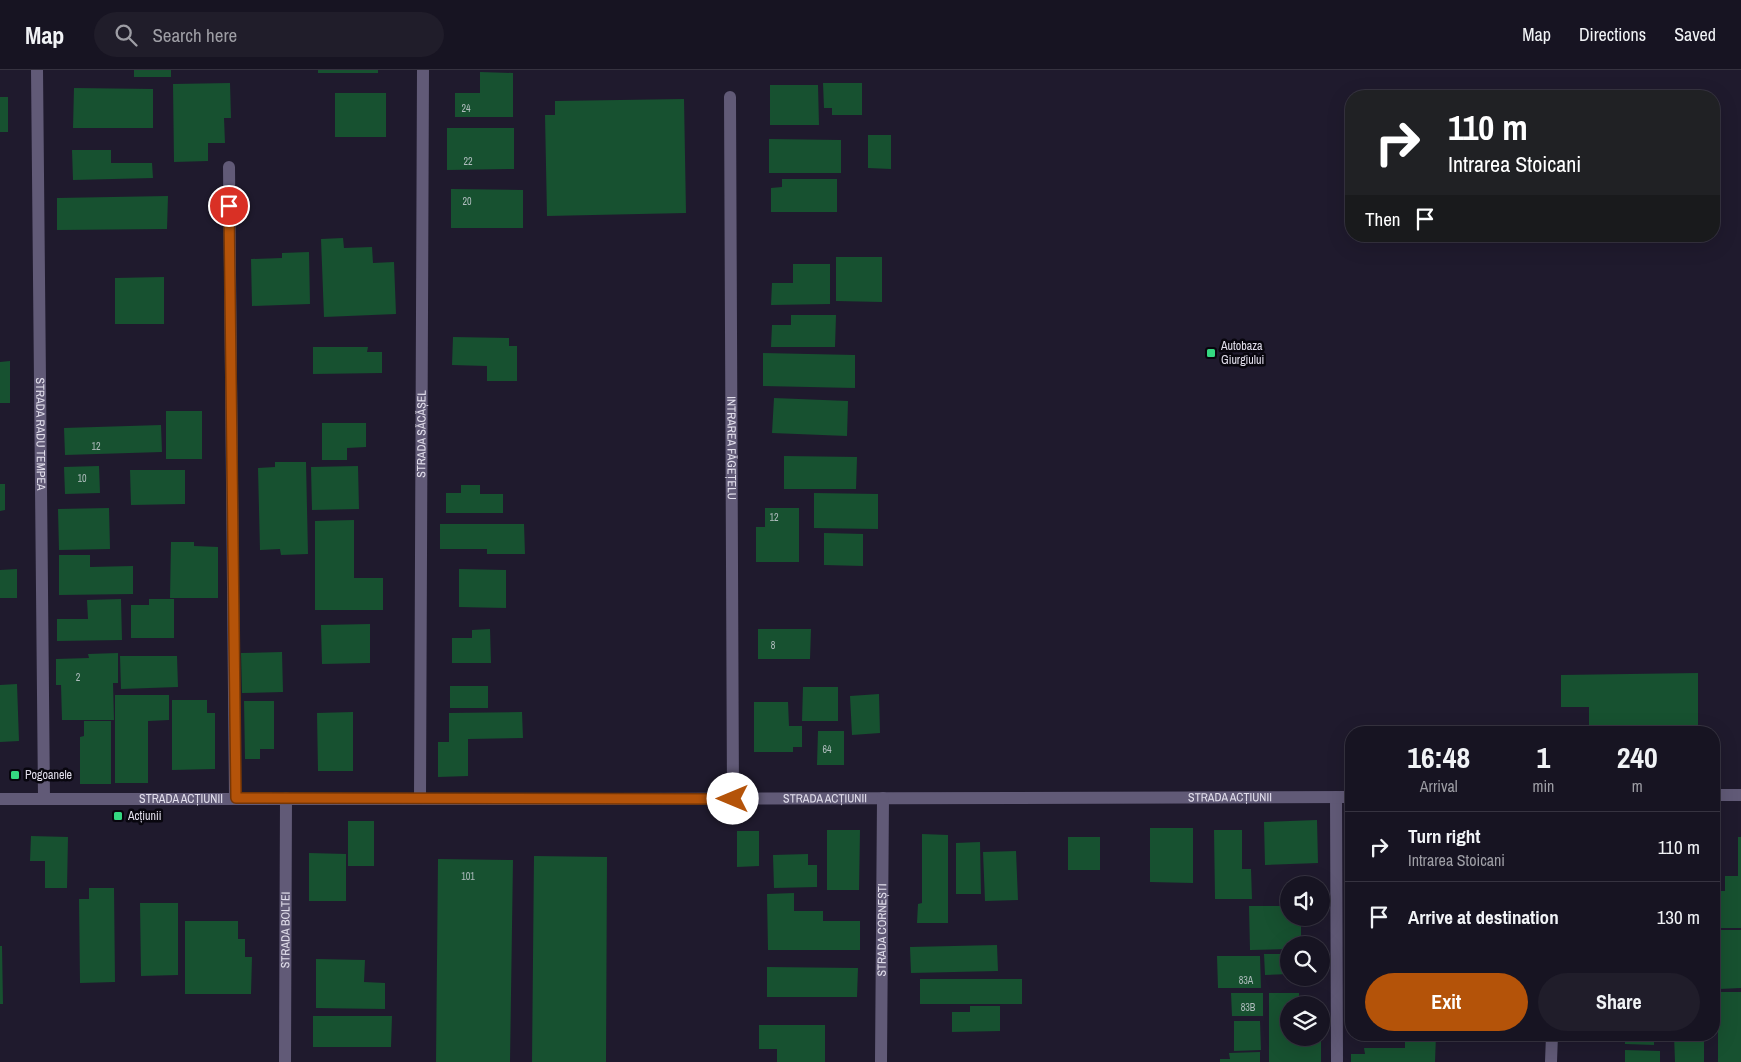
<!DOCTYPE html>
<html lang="en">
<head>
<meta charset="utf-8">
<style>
  :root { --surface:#171422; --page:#201d2a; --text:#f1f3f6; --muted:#9e9ea5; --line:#363340; --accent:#b45309 }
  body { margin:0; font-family:"Archivo Narrow",sans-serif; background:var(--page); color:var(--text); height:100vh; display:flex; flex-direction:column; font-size:19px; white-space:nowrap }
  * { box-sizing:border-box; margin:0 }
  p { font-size:16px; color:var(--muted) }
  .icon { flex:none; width:28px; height:28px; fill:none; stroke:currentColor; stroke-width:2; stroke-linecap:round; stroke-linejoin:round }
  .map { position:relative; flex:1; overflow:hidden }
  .sheet { position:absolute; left:1345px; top:656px; width:375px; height:315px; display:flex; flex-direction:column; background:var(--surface); border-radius:20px; box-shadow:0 5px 20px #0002,0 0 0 1px var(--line) }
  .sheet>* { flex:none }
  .hud { position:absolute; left:1345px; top:20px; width:375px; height:152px; border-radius:20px; box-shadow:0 5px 20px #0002,0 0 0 1px var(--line); background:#202124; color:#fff; overflow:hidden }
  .tools { position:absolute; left:1280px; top:806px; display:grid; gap:10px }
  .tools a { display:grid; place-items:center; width:50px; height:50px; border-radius:50%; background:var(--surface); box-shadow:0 5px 20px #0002,0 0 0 1px var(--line); font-size:25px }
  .pin { position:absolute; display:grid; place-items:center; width:42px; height:42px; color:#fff; margin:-21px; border:2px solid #fff; border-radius:50%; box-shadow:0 1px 5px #0007 }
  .me { position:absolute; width:55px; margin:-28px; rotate:270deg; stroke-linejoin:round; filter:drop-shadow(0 0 4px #0008) }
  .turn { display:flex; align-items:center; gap:18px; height:105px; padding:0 20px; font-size:22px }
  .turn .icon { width:65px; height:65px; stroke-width:2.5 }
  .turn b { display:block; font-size:35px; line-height:42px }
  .then { display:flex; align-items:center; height:48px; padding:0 20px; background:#0003; gap:10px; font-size:19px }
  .eta { display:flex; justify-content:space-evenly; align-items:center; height:85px; text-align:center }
  .eta b { font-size:30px; font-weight:700; line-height:35px }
  .primary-button { display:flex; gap:10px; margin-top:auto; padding:10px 20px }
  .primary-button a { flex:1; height:58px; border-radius:30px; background:var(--accent); color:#fff; font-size:20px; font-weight:700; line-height:58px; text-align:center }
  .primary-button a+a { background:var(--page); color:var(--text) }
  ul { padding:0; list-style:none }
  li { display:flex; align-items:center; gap:15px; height:70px; padding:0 20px; border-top:1px solid var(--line) }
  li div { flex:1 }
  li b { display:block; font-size:19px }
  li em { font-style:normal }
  header { display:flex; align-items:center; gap:30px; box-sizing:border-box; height:70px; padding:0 25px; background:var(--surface); border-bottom:1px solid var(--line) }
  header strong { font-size:24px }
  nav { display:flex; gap:28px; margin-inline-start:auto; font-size:18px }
  .search { width:350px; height:45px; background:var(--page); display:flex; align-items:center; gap:12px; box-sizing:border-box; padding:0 18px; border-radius:28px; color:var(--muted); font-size:19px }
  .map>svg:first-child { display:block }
</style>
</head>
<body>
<header>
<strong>Map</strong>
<div class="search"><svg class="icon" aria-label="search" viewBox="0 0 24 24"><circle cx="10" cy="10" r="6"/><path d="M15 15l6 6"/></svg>Search here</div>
<nav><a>Map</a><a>Directions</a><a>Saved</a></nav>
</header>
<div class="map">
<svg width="1741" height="992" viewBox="0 0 1741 992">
  <rect width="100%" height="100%" fill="#1f1a2d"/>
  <!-- building -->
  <path fill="#175130" d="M134,0h37v7h-37z
    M318,0h60v3h-60z
    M480,2l33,1v44h-58v-24h25z
    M230,13l1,35h-7l1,25h-17v18l-34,1 -1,-78z
    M823,13h39v32h-30v-7h-8z
    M770,15h48l1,40h-49z
    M74,18l79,1v39h-80z
    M335,23h51v44h-51z
    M0,27h8v35h-8z
    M684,29l2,114 -139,3 -2,-101h10v-14z
    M447,58h67v41l-67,1z
    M868,65h23v34l-23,-1z
    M769,69l72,1v33h-72z
    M72,80h39v13h41l1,15 -80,2z
    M782,109h55v33h-66v-24l11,-1z
    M451,119l72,1v38h-72z
    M168,126l-1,33 -110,1v-32z
    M343,168l1,10 28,-1 1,16 21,-1 2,52 -72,3 -3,-78z
    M309,182l1,52 -58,2 -1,-47 31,-1v-5z
    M836,187h46v45l-46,-1z
    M793,194h37v40l-59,1 1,-22h21z
    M164,207v47h-49v-46z
    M791,245h45l-1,32h-64l1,-22h19z
    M453,267l56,1v8h8v35h-30v-15l-35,-1z
    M313,277h55l-1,5h15v21l-69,1z
    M763,283l92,2v33l-92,-2z
    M10,291v42h-10v-41z
    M774,328l74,3 -1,35 -75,-3z
    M166,341h36v48h-36z
    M322,353h44v24l-19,1v12h-25z
    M161,355l1,27 -97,3 -1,-27z
    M784,386l73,1 -1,32h-72z
    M275,392h31l2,92 -27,1 -1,-6 -20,1 -2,-82 17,-1z
    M99,396l1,27 -35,1 -1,-27z
    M358,396l1,43 -47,1 -1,-43z
    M130,400h55v34l-54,1z
    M0,414h5v26l-5,1z
    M461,415h19v9h23v19h-57v-20h15z
    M814,423l64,1v35l-64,-1z
    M109,438l1,41 -51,1 -1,-41z
    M765,438h34v54h-43v-35h9z
    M354,450v58h29v32h-68v-89z
    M440,454h84l1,30h-38v-5h-47z
    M824,463l39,1v32l-39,-1z
    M171,472h23v4l24,1v51h-48z
    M59,485h31v12l43,-1v28l-74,1z
    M17,499v29h-17v-28z
    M459,499l47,1v38l-47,-1z
    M121,529l1,41 -65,1v-22h31l-1,-19z
    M149,529h25v39h-43v-33h18z
    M370,554v39l-48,1 -1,-39z
    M490,559l1,34h-39v-25h20v-8z
    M758,559h53l-1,30h-52z
    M282,582l1,40 -41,1 -1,-40z
    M118,583v30h-5l1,37h-52l-1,-35h-5v-26l33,-1 -1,-4z
    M120,586h57l1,31 -57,2z
    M1698,603v59h-109v-25h-28v-32z
    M17,614l2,57 -19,1v-57z
    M450,616h38v22h-38z
    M803,617h35v34h-36z
    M879,624l1,39 -28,2 -2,-39z
    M115,625h54v25l-21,1v62h-33z
    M172,630h35v13h8v56l-43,1z
    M244,631h30v48h-14v10h-15z
    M754,632h34l1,24h13v21h-9v5h-39z
    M353,642v59h-35l-1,-58z
    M522,642l1,26 -55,1v37l-30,1v-35h11v-29z
    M84,651h27v63h-31v-47l4,-1z
    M818,661h26v34h-27z
    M1317,750l1,43 -53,2 -1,-43z
    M348,751h26v45h-26z
    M1150,758h43v55l-43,-1z
    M827,760h33l-1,60h-32z
    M1214,760h28v39h9l1,30h-37z
    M737,761h22v35l-22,1z
    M922,764l26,1v88h-31l1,-19 4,-1z
    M31,766l37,1 -1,51h-22v-27h-15z
    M1068,767h32v33h-32z
    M1738,767h3v91h-26l1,-37h9v-15h13z
    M980,772l1,52h-25v-51z
    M1016,781l2,49 -33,1 -2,-49z
    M309,783l37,1v47h-37z
    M808,784v11h9v22l-43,1 -1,-33z
    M534,786l73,1 -1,205h-74z
    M438,789l75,1 -3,202h-74z
    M89,818h25l1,94 -35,1 -1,-84h10z
    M794,823v18h29v10h37v29h-92l-1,-56z
    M140,833h38v72l-37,1z
    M1249,836h40v12h12v27h-12v4l-39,1z
    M185,851h53v18h7v18h7l-1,37h-66z
    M1717,860h24v58l-22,1z
    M997,875l1,26 -87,2 -1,-26z
    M0,876h2l1,58h-3z
    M1264,884h25v20l-24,1z
    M1217,886h43l1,32h-43z
    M316,889l49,1 -1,22 21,1v26l-69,-1z
    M767,897l91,1 -1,29h-90z
    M920,909h102v25h-102z
    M1718,922h23v70h-23z
    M1231,923h32v23h-31z
    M1269,923h30v12h-10v33h32v24h-52z
    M970,936h30v25l-48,1v-20h18z
    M313,946h79l-1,31h-78z
    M1234,951h26l1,29 -27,1z
    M759,955h66v37h-48v-13h-18z
    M1405,965h31l-1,27h-84v-8h14l-1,-6h41z
    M1625,965h29v10l-29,-1z
    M1674,965h30v27h-29z
    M1625,980l35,1v11h-35z
    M1260,982v10h-40v-3h10l-1,-6z"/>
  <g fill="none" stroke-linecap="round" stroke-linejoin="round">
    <!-- minor -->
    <g stroke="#615a77" stroke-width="12">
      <path id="s1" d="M37,0l7,728"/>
      <path id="s2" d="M730,27l3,702"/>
      <path d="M229,97l6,631"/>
      <path d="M1714,725h27"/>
      <path d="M1336,727l1,265"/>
      <path id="s3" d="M0,729h617l734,-2"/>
      <path id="s4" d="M420,729l3,-729"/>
      <path id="s5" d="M285,992l1,-264"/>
      <path id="s6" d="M881,992l2,-264"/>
      <path d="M1551,992l1,-27"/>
    </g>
  </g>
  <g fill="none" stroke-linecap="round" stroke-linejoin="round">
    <!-- route casing -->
    <g stroke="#753606" stroke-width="12">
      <path id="route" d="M229,136l7,592 497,1"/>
    </g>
    <!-- route -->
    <use href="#route" stroke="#b45309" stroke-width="9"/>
  </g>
  <!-- markers -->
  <g fill="#34d881" stroke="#08060e" stroke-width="2">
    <rect x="1206" y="278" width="10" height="10" rx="2.5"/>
    <rect x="10" y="700" width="10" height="10" rx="2.5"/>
    <rect x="113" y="741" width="10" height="10" rx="2.5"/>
  </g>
  <g text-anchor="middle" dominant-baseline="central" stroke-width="5" stroke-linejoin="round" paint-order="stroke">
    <!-- number labels -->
    <g font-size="10" fill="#afbcbd">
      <text x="466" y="38">24</text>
      <text x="468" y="91">22</text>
      <text x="467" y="131">20</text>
      <text x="96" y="376">12</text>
      <text x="82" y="408">10</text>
      <text x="774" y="447">12</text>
      <text x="773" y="575">8</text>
      <text x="78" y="607">2</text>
      <text x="827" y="679">64</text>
      <text x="468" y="806">101</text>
      <text x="1246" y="910">83A</text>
      <text x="1248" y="937">83B</text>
    </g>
    <!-- poi labels -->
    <g font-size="12" fill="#e2dfec" stroke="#08060e" text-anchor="start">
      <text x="1221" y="276">Autobaza<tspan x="1221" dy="14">Giurgiului</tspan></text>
      <text x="25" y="705">Pogoanele</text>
      <text x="128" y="746">Acțiunii</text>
    </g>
    <!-- street labels -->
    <g font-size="12" fill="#e2dfec" stroke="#08060e">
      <text stroke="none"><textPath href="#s1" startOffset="364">STRADA RADU TEMPEA</textPath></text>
      <text stroke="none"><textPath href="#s4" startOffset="365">STRADA SĂCĂȘEL</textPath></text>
      <text stroke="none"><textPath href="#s2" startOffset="351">INTRAREA FĂGEȚELU</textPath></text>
      <text stroke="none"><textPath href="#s3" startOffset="181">STRADA ACȚIUNII</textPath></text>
      <text stroke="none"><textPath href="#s3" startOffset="825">STRADA ACȚIUNII</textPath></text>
      <text stroke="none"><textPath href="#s3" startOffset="1230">STRADA ACȚIUNII</textPath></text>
      <text stroke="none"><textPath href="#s5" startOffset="132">STRADA BOLTEI</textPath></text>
      <text stroke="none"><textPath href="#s6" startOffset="132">STRADA CORNEȘTI</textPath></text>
    </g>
  </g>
</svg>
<div class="tools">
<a><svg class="icon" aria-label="sound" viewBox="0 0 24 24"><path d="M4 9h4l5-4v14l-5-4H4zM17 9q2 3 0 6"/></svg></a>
<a><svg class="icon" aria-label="search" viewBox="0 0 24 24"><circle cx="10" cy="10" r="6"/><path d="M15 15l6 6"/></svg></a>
<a><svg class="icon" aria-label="layers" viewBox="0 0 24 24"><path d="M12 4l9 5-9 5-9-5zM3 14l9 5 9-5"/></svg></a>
</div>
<div class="pin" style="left:229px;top:136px;background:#d93025"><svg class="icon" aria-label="arrive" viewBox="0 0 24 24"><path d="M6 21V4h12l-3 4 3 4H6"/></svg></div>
<svg class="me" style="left:733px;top:729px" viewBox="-20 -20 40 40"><circle r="19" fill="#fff"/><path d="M0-13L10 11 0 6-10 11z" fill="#b45309"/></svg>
<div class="hud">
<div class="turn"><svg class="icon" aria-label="right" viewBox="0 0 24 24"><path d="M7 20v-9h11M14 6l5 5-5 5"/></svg><div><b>110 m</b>Intrarea Stoicani</div></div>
<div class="then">Then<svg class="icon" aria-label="arrive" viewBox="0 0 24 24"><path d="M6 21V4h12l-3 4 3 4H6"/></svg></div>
</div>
<section class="sheet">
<div class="eta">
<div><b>16:48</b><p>Arrival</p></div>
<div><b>1</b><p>min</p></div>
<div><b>240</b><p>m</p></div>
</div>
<ul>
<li><svg class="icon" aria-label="right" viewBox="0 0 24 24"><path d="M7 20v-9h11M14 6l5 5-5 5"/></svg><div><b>Turn right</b><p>Intrarea Stoicani</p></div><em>110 m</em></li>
<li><svg class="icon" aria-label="arrive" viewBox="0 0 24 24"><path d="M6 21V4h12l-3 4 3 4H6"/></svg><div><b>Arrive at destination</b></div><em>130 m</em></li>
</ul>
<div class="primary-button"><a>Exit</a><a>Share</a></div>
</section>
</div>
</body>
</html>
